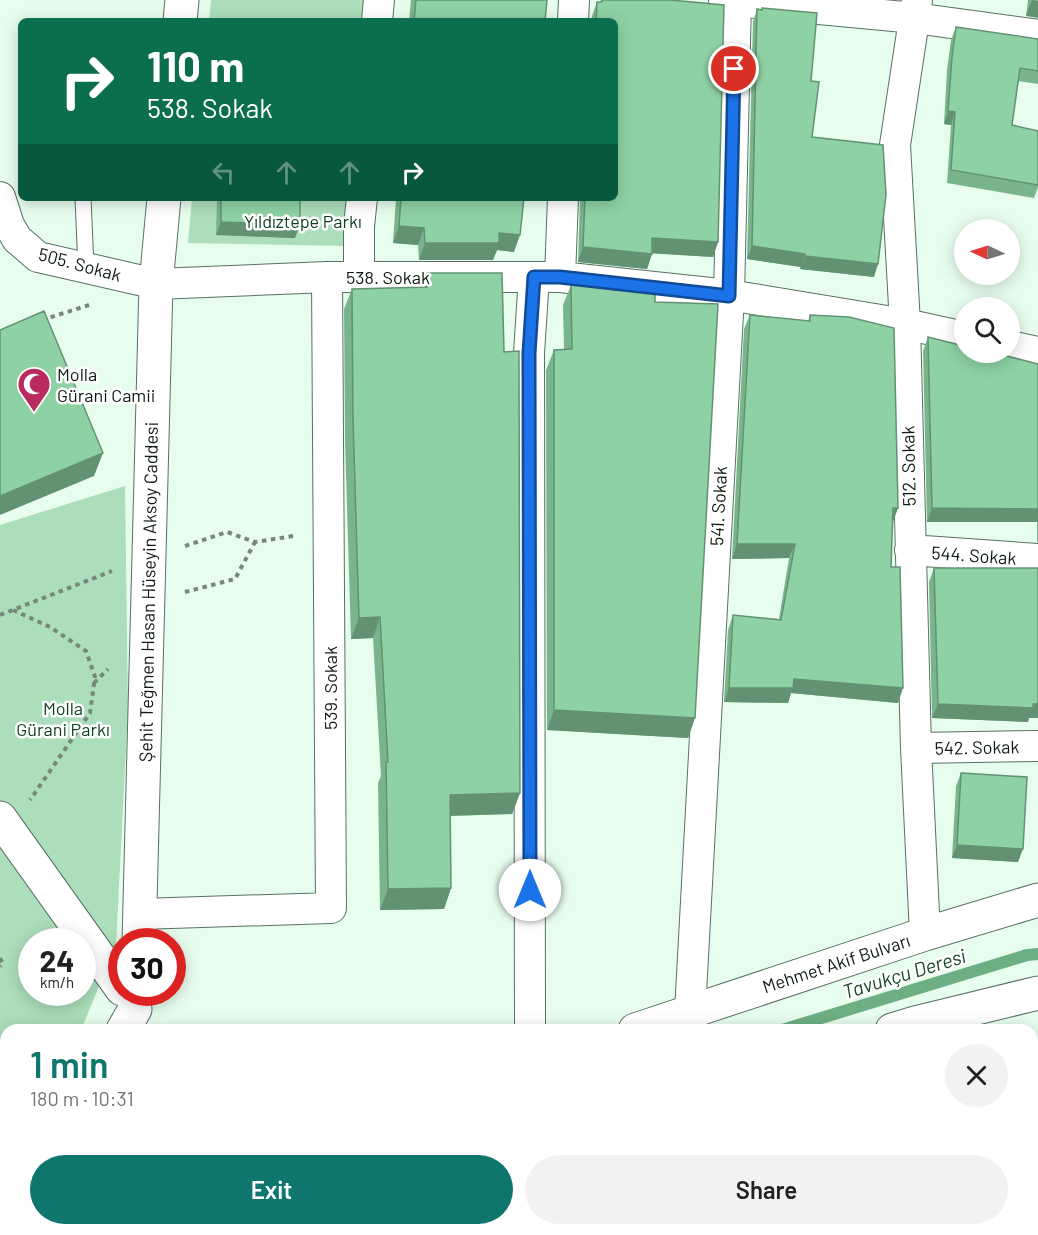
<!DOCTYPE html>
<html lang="en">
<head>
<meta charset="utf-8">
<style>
  :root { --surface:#fff; --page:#f2f2f2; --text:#202124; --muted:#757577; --accent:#0f766e }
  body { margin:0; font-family:Barlow,sans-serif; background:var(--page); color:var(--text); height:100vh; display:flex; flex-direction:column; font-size:22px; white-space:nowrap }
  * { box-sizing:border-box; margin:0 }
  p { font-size:20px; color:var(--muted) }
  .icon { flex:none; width:33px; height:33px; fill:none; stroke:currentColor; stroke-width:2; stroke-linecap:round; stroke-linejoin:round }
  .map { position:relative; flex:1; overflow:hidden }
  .sheet { position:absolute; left:0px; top:1024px; width:1038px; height:212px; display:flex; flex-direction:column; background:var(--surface); border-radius:18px 18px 0 0; box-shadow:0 3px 15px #0003 }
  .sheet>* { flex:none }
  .banner { position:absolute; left:18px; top:18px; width:600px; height:183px; border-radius:9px; box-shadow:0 3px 15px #0003; background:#0b6e4f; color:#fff; overflow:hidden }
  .needle { width:39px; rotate:274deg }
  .fabs { position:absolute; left:954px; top:219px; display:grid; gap:12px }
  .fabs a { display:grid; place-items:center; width:66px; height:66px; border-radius:50%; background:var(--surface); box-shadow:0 3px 15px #0003; font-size:30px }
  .speed { position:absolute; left:18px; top:928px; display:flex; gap:12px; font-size:30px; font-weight:700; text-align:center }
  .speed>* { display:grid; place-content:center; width:78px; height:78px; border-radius:50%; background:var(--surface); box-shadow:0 3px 15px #0003; line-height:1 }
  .speed small { font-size:15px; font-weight:400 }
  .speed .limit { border:9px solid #d22; background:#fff; color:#111 }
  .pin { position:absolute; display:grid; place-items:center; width:51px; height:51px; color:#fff; margin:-26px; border:3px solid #fff; border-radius:50%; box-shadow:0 2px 6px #0007 }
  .me { position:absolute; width:66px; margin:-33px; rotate:0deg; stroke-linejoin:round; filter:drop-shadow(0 0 4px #0008) }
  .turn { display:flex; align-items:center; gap:21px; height:126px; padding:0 30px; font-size:27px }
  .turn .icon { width:78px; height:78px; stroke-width:2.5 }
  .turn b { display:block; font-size:42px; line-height:51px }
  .lanes { display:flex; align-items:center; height:57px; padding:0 30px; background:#0003; justify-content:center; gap:30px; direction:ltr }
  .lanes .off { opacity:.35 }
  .round { display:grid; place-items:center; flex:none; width:63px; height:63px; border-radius:32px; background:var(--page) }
  .summary { display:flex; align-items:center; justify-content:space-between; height:102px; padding:0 30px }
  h1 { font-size:36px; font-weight:600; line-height:45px; color:var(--accent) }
  .primary-button { display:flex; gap:12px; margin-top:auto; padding:12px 30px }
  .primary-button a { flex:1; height:69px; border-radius:36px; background:var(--accent); color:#fff; font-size:24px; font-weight:600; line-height:69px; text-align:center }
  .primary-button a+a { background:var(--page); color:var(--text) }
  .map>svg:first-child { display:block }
</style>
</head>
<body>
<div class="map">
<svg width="1038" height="1235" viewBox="0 0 1038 1235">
  <rect width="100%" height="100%" fill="#e7fded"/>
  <!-- green -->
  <path fill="#acdebb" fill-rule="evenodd" d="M211,0h160l-2,21h-160z
    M192,198h161l-5,48 -160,-3z
    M125,486l3,224 -12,235 -35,85h-75v79l-6,4v-588zM32,942h50v51h-50z
    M1038,1043v146l-6,1v-145z"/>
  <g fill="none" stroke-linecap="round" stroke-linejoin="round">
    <!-- stream -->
    <path stroke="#6daf83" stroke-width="12" d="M782,1030l245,-75 11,-1
      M0,1217h6"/>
    <!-- lane casing -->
    <g stroke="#587160" stroke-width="17">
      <path id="lane" d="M83,198l3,70"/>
    </g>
    <!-- street casing -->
    <g stroke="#587160" stroke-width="32">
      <path id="street" d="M724,0l191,18 123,17
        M917,0l-22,145 10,179 11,424 9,186
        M377,21l2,-21
        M573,21l1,-21
        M0,197l9,28 8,14 21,18 118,27 171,-7h233l169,18 176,29 59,13
        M359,277v-51l3,-28
        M560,277l3,-79
        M1010,346l28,6
        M910,550l128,9
        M916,748l122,-2
        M140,914l191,-6 -4,-631
        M690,1012l39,-717 7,-294
        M530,1030l-1,-677 5,-76"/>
    </g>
    <!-- secondary casing -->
    <g stroke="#587160" stroke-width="35">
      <path id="secondary" d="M180,21l2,-21
        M0,818l122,171
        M139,942l17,-658 8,-86"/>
    </g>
    <!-- primary casing -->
    <g stroke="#587160" stroke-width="35">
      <path id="primary" d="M123,1030l12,-21
        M635,1030l290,-96 113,-34
        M892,1030l23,-7 123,-30
        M0,1166l6,-4
        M127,1230v5
        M297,1235l15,-5"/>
    </g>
    <!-- path -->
    <path stroke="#77877b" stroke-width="4" stroke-dasharray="4.5 4.5" stroke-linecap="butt" d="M42,320l47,-15
      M185,546l42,-14 28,10 38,-6
      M185,592l50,-13 20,-37
      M13,610l37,17 36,24 9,26 -5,36 -60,87
      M0,615l112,-44
      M94,683l14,-14
      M0,958l3,6 -3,2"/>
    <!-- lane -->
    <use href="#lane" stroke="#fff" stroke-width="15"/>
    <!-- street -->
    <use href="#street" stroke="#fff" stroke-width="30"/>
    <!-- secondary -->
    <use href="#secondary" stroke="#fff" stroke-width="33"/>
    <!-- primary -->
    <use href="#primary" stroke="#fff" stroke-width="33"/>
  </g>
  <!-- wall -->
  <path fill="#7ab48d" d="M411,0h136l-2,21h-136z
    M601,0h70l47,242 -5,15 -61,-4 -5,16 -69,-7 2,-64h35v-177h-23v-5l5,-14h3z
    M1028,0h10l-12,16z
    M757,9l54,72 1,56 62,140 -74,-8 1,-2 -54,-8 6,-237z
    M956,27l82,12v45l-20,-3 -6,44 26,6v56l-4,11 -87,-15 4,-58 -7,-1 3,-54 4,-30z
    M217,198h83l-5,40 -79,-3z
    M396,198h128l-10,54 -17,-2 -4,10h-74l-1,-15 -25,-2z
    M427,273l93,520 -8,21 -62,2 1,72 -7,21 -64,1 -2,-127 3,-7 -8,-138 -22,1 -6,-199 -1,-131 8,-20 70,-2z
    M577,275l78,27 40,416 -7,20 -141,-8 -1,-360 8,-20 10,-1 -1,-44 8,-20 2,-1z
    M750,315l58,6 2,-6 88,193 -6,14 -1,45 7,136 -107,-10 -3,10 -64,-1 4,-72 5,-15 46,4 10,-61 -57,1 12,-230z
    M928,337l110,27v178h-1v-20h-110l-4,-171z
    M934,568l95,150 -1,4 -96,-4 -3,-136z
    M961,773l57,89 -66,-4 4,-72z
    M729,1230h68l1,5h-68z"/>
  <!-- shaded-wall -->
  <path fill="#639273" d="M1032,0l6,1v17l-12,-2z
    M948,111l7,1 -4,13 -7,-1z
    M221,222l79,3 -5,13 -79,-3z
    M399,226l25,2 -6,17 -25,-2z
    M499,233l21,2 -6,17 -17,-2 -4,10h-74l6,-17z
    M652,238l66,4 -5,15 -67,-4z
    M752,246l53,8 -4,13 -54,-8z
    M583,247l69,7 -5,15 -69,-7z
    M805,256l73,8 -4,13 -74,-8z
    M103,453l-9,23 -94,39v-19z
    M893,508h5l-5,14h-6z
    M932,508l106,1v11l-1,2h-110z
    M737,544h58l-6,14 -57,1z
    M380,617l-7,21 -22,1 8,-21z
    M794,679l109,9 -5,15 -107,-10 -3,10 -64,-1 5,-14z
    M938,704h100v14h-9l-1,4 -96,-4z
    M554,710l141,8 -7,20 -141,-8z
    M520,793l-8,21 -70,2 8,-21z
    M957,845l66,4 -5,13 -66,-4z
    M451,888l-7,21 -64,1 8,-21z"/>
  <!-- building -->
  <path fill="#8ed1a4" stroke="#639273" stroke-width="1.5" d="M416,0h131l-2,21h-131z
    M602,0h69l53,5 -6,237 -66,-4v16l-69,-7 2,-49h30v-177h-19l1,-19h5z
    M762,8l55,5 -6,68 8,1 -7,55 71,8 3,50 -8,69 -73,-8v-2l-53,-8 5,-237 5,1z
    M956,27l82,12v32l-18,-3 -8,57 26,6v54l-87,-15 4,-58 -7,-1 4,-54z
    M221,198h79v27l-79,-3z
    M401,198h123l-4,37 -21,-2v10h-74l-1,-15 -25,-2z
    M427,273h75l2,79 15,-1 1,442 -70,2 1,93 -63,1 -2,-127h2l-8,-145 -21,1 -6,-199 -1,-130 75,-2z
    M577,275l78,8v19l63,2 -23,414 -141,-8v-360l18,-1 -1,-64 5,-1z
    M44,311l59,142 -103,43v-166z
    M750,315l60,6v-6l39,2 45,11 4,180h-5l-2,59h9l3,121 -109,-9 -1,9h-64l4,-73 48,5 14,-76h-58z
    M928,337l36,9v6h27l47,12v145l-106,-1z
    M934,568h104v136h-5v4l-95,-4z
    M961,773l66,4 -4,72 -66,-4z
    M1038,1189v46h-109l19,-5h84v-39z
    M741,1230h56l1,5h-55z"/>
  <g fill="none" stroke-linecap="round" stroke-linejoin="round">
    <!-- route casing -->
    <g stroke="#114b97" stroke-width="15">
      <path id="route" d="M530,890l-1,-537 5,-76h26l169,19 5,-227"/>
    </g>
    <!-- route -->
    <use href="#route" stroke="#1a73e8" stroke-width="10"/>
  </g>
  <!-- icons -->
  <defs>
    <g id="mosque-pin" transform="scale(1.725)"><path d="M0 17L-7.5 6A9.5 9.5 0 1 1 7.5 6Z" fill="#b92b5f" stroke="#fff"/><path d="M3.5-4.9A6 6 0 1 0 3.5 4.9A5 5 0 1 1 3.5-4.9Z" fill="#fff"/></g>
  </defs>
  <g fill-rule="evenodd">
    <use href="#mosque-pin" x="34" y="384"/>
  </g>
  <g text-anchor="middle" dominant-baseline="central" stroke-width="5" stroke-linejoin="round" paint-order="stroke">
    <!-- park labels -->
    <g font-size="18" fill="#0a3f22" stroke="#fff">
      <text x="303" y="221">Yıldıztepe Parkı</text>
      <text x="63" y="708">Molla<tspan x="63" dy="21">Gürani Parkı</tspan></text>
    </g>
    <!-- street labels -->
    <g font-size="18" fill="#101a13" stroke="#fff">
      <text transform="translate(80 264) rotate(15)">505. Sokak</text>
      <text x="388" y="277">538. Sokak</text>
      <text transform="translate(908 466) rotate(-91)">512. Sokak</text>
      <text transform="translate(718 506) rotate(-87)">541. Sokak</text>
      <text transform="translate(974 555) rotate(4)">544. Sokak</text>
      <text transform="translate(148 592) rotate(-89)">Şehit Teğmen Hasan Hüseyin Aksoy Caddesi</text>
      <text transform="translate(330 688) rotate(-90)">539. Sokak</text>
      <text transform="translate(977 747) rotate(-1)">542. Sokak</text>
      <text transform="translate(836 963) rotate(-18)">Mehmet Akif Bulvarı</text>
    </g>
    <!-- poi labels -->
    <g font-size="18" fill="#101a13" stroke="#fff" text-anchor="start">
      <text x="57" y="374">Molla<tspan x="57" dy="21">Gürani Camii</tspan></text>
    </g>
    <!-- water labels -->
    <g font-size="20" font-style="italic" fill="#15482a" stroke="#fff">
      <text transform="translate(904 973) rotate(-17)">Tavukçu Deresi</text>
    </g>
  </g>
</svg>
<div class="fabs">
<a><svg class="needle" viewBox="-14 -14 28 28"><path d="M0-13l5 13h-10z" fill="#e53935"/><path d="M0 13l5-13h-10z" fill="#757577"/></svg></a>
<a><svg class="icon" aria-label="search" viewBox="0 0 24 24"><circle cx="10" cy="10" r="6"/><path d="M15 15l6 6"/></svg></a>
</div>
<div class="speed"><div>24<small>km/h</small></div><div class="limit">30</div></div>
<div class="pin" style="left:734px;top:69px;background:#d93025"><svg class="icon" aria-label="arrive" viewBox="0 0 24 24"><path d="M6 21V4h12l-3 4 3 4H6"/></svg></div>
<svg class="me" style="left:530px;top:890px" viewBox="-20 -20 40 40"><circle r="19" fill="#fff"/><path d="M0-13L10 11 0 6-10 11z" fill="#1a73e8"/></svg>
<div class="banner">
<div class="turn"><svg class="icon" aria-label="right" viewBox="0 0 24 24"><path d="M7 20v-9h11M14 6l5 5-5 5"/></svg><div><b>110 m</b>538. Sokak</div></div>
<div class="lanes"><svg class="icon off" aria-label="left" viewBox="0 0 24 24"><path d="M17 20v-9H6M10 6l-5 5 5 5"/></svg><svg class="icon off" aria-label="ahead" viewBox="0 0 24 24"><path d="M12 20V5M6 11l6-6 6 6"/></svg><svg class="icon off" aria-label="ahead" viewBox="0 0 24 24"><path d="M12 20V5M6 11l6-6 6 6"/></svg><svg class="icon" aria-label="right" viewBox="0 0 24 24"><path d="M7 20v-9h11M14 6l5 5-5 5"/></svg></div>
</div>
<section class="sheet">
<div class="summary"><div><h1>1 min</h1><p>180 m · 10:31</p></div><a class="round"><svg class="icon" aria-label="close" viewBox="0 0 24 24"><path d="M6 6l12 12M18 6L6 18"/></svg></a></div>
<div class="primary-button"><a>Exit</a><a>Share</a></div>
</section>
</div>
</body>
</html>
